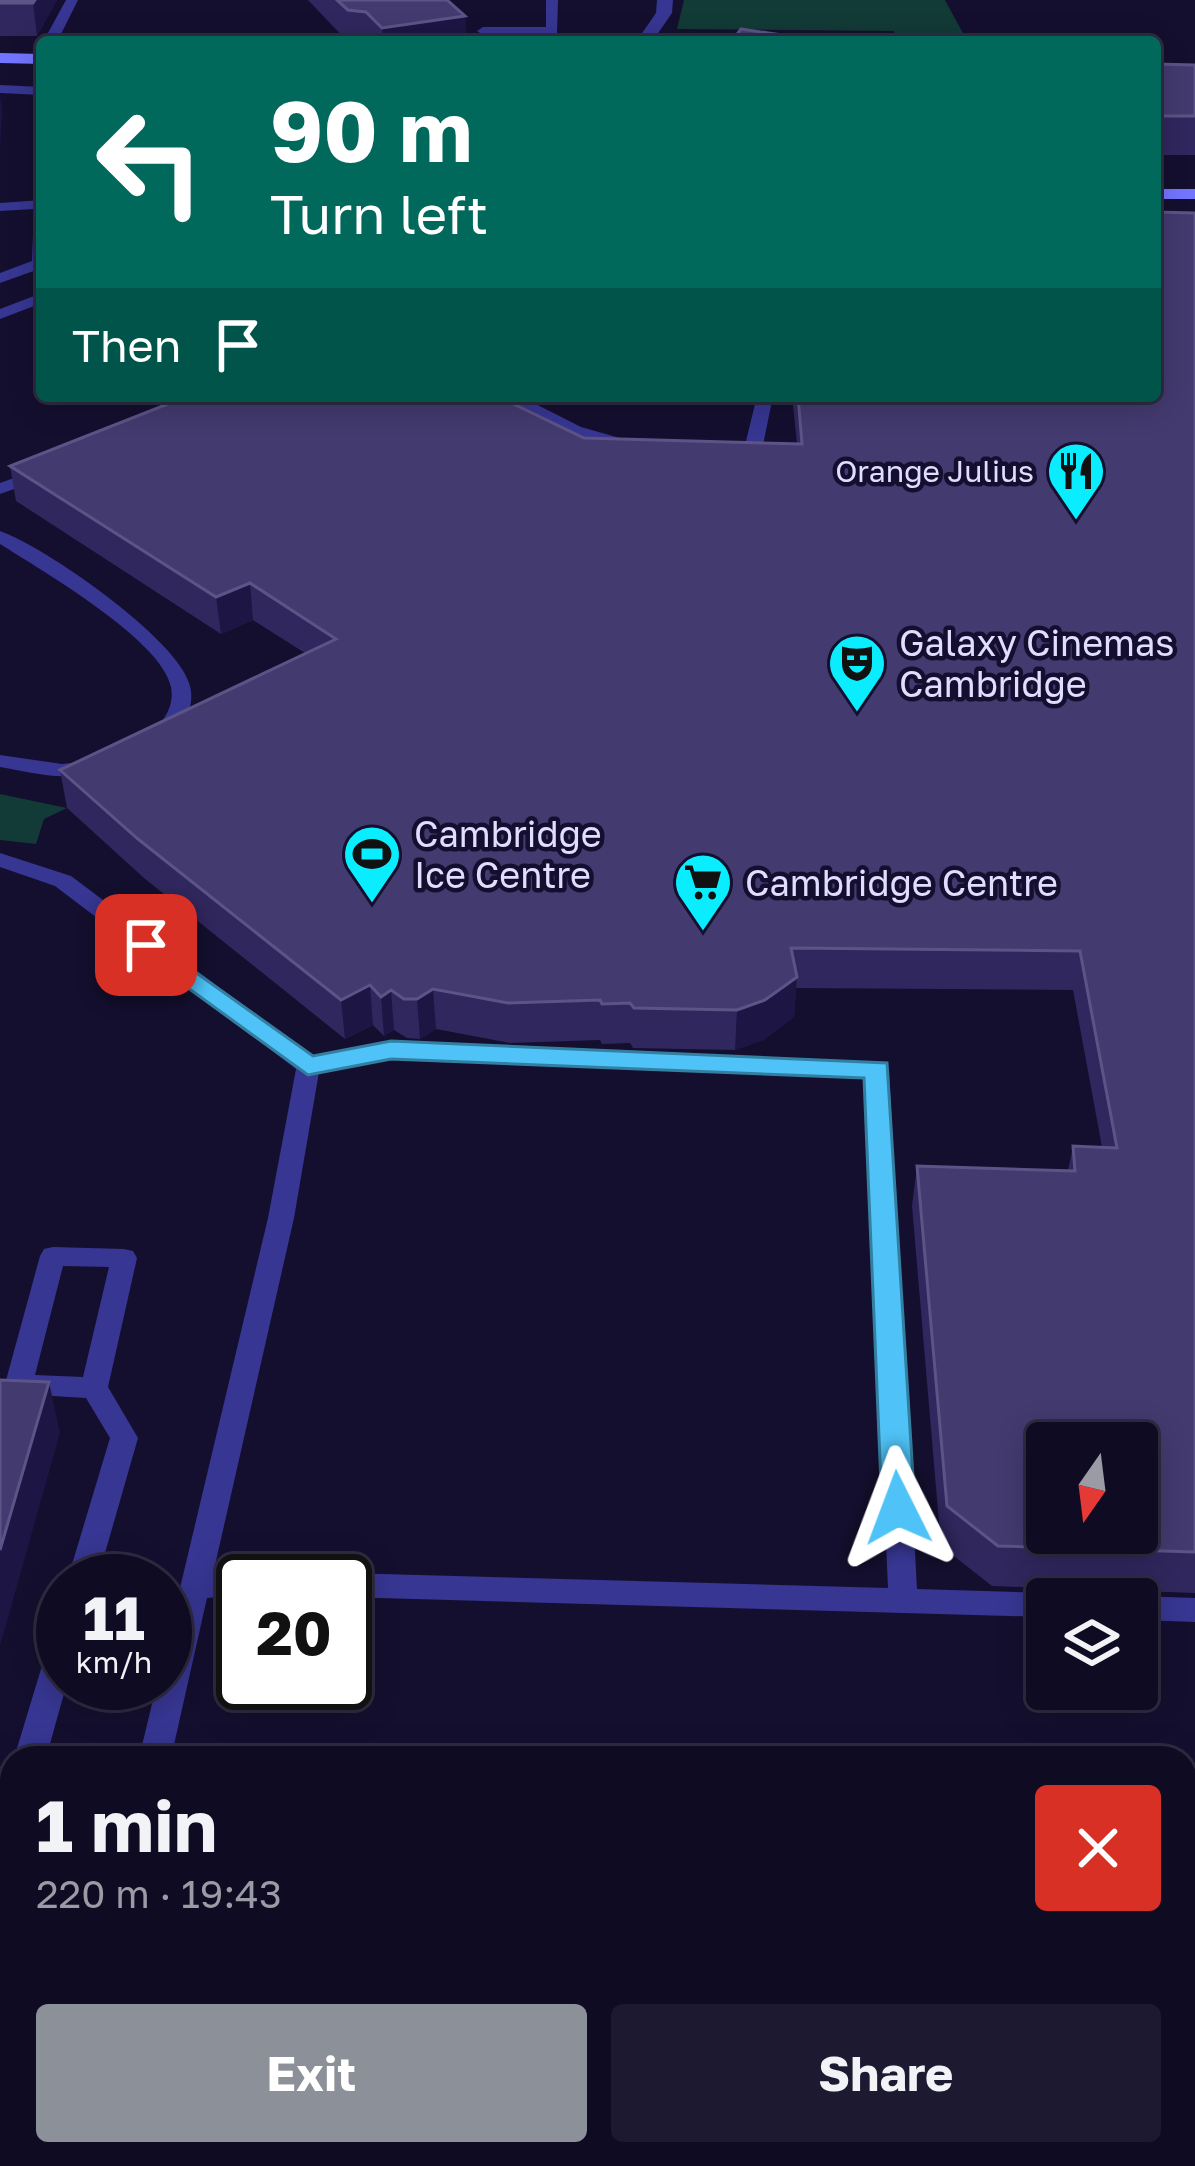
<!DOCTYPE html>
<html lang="en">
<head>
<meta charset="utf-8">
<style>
  :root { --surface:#0f0b23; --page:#1d1930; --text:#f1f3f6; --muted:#9b9ba6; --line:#2f2b41; --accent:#8c9099 }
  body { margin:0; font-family:"Golos Text",sans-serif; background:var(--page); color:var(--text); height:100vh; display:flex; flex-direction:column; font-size:45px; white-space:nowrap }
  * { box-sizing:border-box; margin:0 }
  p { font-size:39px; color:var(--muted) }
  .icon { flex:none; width:66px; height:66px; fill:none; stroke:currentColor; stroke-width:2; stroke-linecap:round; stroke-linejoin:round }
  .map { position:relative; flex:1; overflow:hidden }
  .details { position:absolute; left:0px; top:1746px; width:1197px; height:420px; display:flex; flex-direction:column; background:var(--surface); border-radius:36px 36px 0 0; box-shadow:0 6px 30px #0003,0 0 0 3px var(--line) }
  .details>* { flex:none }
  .banner { position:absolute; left:36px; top:36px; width:1125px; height:366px; border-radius:12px; box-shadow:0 6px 30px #0003,0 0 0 3px var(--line); background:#00695c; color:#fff; overflow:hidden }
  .needle { width:78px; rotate:194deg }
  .tools { position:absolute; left:1026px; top:1422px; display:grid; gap:24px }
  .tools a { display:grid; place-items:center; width:132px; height:132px; border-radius:12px; background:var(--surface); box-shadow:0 6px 30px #0003,0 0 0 3px var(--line); font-size:60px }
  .speed { position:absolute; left:36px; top:1554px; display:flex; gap:24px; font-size:60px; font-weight:700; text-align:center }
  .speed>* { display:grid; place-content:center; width:156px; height:156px; border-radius:50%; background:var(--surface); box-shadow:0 6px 30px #0003,0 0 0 3px var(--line); line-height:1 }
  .speed small { font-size:30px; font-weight:400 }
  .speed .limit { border:6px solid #111; border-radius:18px; background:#fff; color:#111 }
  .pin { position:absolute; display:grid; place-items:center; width:102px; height:102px; color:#fff; margin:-51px; border-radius:24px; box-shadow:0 6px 18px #0006 }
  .me { position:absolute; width:132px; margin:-66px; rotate:357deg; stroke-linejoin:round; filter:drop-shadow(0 0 9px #0008) }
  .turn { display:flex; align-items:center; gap:42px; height:252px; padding:0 36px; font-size:54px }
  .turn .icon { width:156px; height:156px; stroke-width:2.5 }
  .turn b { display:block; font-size:84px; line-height:102px }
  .then { display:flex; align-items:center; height:114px; padding:0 36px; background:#0003; gap:24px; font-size:45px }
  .round { display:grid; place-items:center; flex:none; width:126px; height:126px; border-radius:12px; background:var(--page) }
  .headline { display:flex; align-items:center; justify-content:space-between; height:204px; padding:0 36px }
  h1 { font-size:72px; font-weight:700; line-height:90px }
  .button { display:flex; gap:24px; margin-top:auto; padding:24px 36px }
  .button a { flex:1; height:138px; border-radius:12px; background:var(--accent); color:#fff; font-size:48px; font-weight:700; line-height:138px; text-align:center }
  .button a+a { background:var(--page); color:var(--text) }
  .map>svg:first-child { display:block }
</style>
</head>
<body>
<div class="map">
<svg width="1195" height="2166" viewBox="0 0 1195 2166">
  <rect width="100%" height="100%" fill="#140f2f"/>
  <!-- green -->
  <path fill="#123a37" d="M684,0h261l20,37 -2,5h-68l-1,-11 -217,-2z
    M0,794l67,14 -23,11 -8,25 -36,-4z"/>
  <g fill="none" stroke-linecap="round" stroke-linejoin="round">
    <!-- lane -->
    <path fill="#373692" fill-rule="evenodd" d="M66,0h12l-21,42h-14z
      M546,0h12l-1,34 -74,1 -6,-4 6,-4h63z
      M649,33l113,5 7,4 -125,-2 -1,-3z
      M0,85l42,2v8l-42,-2z
      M42,200v68l-42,15v-10l32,-12 2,-52 -34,2v-8z
      M42,293v10l-42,16v-10z
      M499,396h21l61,31 67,19 -9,5 -70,-16z
      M757,396h16l-10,49 -9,5 -34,5v-8l26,-6z
      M42,468l6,1v8l-48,17v-11z
      M0,531c44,15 176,107 189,152 8,23 -6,43 -22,58h-14l-3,-4c12,-15 25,-29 21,-50 -9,-47 -130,-117 -171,-143z
      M0,755l62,9 28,-3 10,6c-26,18 -70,5 -100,0z
      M0,853l71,23 241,181 79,-15 494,21 4,6 28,520 130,4 12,6h-12v18l-702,-20v-16h-13l13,-8 543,15 -23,-512 -474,-18 -72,14 -25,146 -81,356 30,-3 10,4 4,6h-14v14l-36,3 -36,160h-32l18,-75h8v-32l103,-433 28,-149 -241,-183 -55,-19z
      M53,1247l71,2 9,2 4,7 -29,129 30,51 -41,143h-30l43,-143 -24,-40 -67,-4 -10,-3 -4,-7 35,-128 4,-7zM63,1266l46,1 -26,110 -48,-2z
      M1137,1596l58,2v24l-58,-2v-21h-9z
      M63,1633v50h4l-21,75h-32l34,-112 4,-9z
      M12,1806v60l-12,5v-59z
      M46,2154h36l-3,12h-36z"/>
    <!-- street -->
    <path fill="#373692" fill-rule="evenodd" d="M657,0h16l-1,13 -20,29h-16l20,-29z"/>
    <!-- secondary -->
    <path fill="#7475ff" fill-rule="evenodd" d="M0,53l42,1v10l-42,-1z
      M1155,189h40v10h-40z"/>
  </g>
  <!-- wall -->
  <path fill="#30275e" d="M0,0h57l-20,36h-37z
    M308,0h139l18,16 1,26h-118z
    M1155,64l40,1v90h-40z
    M1195,213v1380l-203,-7 -51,-40 -29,-340 5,-40 151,4 5,-24 29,1 -29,-157 -277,-2 -2,29 -31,23 -28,10 -102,-2 -3,-5 -28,1 -2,-4 -90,3 -74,-14 -16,10 -13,-1 -13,-8 -10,6 -11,-11 -28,14 -201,-161 -77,-70 -7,-38 245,-117 -52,-33 -32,14 -205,-133 -6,-35 574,-28 213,6 -5,-48h363z"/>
  <!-- shaded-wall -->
  <path fill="#1d1544" d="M35,0h22l-20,36 -4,-33z
    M465,16l1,26h-83l-1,-14z
    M0,95l2,15 -2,40z
    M250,583l3,37 -32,14 -5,-37z
    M797,977l-3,40 -31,23 -28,10 2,-40z
    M370,985l3,40 -28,14 -4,-39z
    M433,989l3,40 -16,10 -3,-40z
    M391,990l3,40 -10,6 -3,-39z
    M49,1382l11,51 -60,213v-96z"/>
  <!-- building -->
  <path fill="#433a6f" stroke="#5c5486" stroke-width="3" fill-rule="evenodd" d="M0,0h35l-2,3h-33z
    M337,0h110l18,16 -83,12 -16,-16 -18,-2z
    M741,29l88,13h-98z
    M1155,64l40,1v51h-40z
    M1155,212l40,1v1339l-197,-6 -51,-40 -30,-340 158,5 -2,-25 44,2 -37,-197 -289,-3 6,29 -32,23 -28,10 -103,-2 -4,-5 -28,1 -2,-4 -92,3 -75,-14 -16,10h-13l-13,-9 -10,7 -11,-12 -29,15 -203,-161 -78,-69 276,-131 -86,-56 -34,14 -206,-131 178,-70h309l87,42 218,6 -4,-48h357zM1047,1443h90v90h-90z
    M0,1380l49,2 -49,168z"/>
  <!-- route -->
  <path fill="#4fc3f7" stroke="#337fa1" stroke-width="3" d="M146,937l167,119 78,-15 496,22 28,445 -5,9 -12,4 -11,-4 -5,-9 -18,-430 -473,-19 -83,16 -171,-124 -4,-6 4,-5z"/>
  <!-- icons -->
  <defs>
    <g id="restaurant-pin" transform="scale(3)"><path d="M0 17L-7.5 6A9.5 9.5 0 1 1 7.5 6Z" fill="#09edff" stroke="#140f2f"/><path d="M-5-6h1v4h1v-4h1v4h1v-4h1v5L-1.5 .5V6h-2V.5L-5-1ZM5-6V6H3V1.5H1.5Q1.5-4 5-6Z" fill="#111"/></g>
    <g id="theatre-pin" transform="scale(3)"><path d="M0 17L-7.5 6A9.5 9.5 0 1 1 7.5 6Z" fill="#09edff" stroke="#140f2f"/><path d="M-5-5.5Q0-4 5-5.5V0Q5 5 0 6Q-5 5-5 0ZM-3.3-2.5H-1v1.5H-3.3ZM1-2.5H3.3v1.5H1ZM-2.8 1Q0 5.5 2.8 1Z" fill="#111"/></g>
    <g id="stadium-pin" transform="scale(3)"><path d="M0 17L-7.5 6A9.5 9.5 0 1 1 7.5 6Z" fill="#09edff" stroke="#140f2f"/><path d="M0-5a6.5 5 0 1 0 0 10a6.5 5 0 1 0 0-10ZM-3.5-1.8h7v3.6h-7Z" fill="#111"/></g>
    <g id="supermarket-pin" transform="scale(3)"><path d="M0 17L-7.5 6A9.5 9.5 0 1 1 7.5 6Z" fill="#09edff" stroke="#140f2f"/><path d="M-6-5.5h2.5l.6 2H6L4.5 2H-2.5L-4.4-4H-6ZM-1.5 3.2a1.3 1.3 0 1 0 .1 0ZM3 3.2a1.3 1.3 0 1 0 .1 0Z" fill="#111"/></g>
  </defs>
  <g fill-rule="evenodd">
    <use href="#restaurant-pin" x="1076" y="471"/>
    <use href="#theatre-pin" x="857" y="663"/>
    <use href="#stadium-pin" x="372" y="854"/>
    <use href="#supermarket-pin" x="703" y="882"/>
  </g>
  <g text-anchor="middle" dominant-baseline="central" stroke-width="9" stroke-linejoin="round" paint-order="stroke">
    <!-- far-poi labels -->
    <g font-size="30" fill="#e0ddff" stroke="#140f2f" text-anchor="end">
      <text x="1034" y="471">Orange Julius</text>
    </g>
    <!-- poi labels -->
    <g font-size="36" fill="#e0ddff" stroke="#140f2f" text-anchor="start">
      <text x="899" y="642">Galaxy Cinemas<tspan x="899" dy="41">Cambridge</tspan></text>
      <text x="414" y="833">Cambridge<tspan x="414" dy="41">Ice Centre</tspan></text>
      <text x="745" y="882">Cambridge Centre</text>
    </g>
  </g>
</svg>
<div class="tools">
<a><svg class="needle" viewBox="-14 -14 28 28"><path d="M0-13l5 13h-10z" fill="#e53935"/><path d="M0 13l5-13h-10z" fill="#9b9ba6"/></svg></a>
<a><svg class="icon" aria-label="layers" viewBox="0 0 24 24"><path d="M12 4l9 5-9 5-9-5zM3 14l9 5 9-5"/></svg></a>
</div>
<div class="speed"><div>11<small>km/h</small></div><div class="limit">20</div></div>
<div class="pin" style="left:146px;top:945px;background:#d93025"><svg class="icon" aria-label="arrive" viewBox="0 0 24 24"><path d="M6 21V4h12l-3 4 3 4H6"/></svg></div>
<svg class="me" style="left:898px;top:1508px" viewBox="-20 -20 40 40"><path d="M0-17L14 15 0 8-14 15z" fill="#4fc3f7" stroke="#fff" stroke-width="4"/></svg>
<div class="banner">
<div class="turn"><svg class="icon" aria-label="left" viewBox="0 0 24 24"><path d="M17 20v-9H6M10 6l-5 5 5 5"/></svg><div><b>90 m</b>Turn left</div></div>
<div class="then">Then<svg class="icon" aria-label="arrive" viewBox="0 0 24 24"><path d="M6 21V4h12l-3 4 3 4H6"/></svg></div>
</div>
<section class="details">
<div class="headline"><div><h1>1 min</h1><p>220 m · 19:43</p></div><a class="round" style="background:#d93025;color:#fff"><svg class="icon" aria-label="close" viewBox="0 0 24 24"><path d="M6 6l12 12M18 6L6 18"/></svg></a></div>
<div class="button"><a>Exit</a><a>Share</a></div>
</section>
</div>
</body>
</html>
